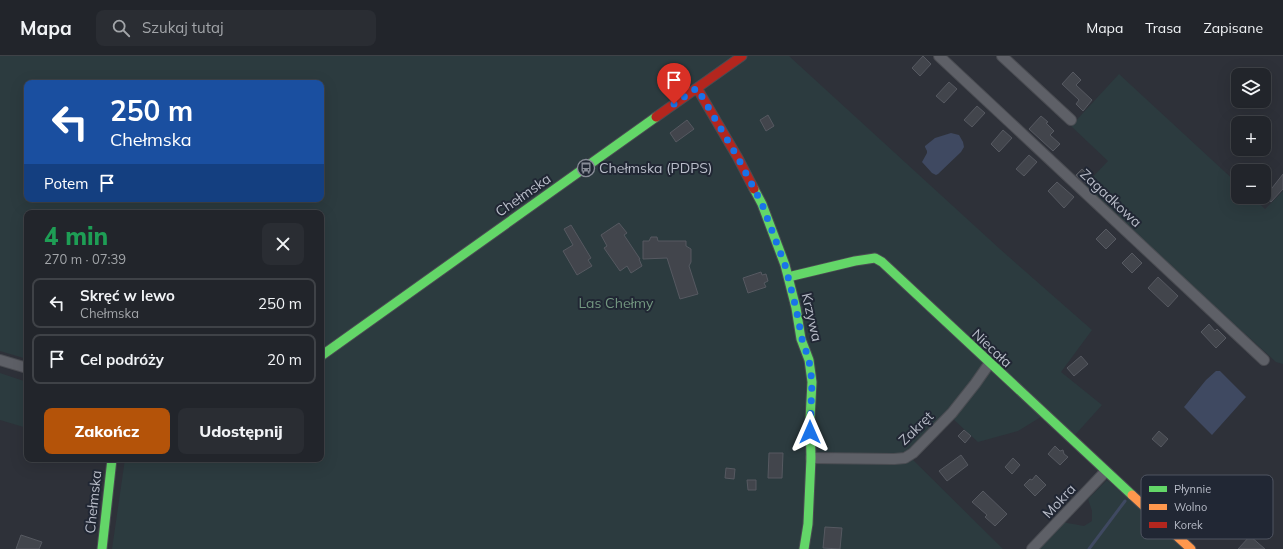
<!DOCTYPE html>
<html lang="pl">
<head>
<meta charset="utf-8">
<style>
  :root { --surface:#22252b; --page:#2a2d33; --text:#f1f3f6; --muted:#a2a5a9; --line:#3f4247; --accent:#b45309 }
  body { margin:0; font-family:Mulish,sans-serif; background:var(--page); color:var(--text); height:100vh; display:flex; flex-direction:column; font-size:15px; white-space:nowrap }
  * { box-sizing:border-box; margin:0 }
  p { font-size:13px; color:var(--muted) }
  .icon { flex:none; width:22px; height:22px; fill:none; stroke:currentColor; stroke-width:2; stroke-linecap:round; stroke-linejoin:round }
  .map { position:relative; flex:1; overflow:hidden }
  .side { position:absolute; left:24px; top:154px; width:300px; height:252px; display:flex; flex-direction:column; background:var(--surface); border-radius:8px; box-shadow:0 4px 16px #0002,0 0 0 1px var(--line) }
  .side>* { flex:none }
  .hud { position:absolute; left:24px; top:24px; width:300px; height:122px; border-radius:8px; box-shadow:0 4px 16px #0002,0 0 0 1px var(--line); background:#1a4fa0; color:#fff; overflow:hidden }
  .tools { position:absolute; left:1231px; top:12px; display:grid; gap:8px }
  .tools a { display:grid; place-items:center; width:40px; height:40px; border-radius:8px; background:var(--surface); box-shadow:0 4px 16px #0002,0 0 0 1px var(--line); font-size:20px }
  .pin { position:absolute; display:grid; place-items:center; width:34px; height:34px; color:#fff; margin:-41px -17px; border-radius:50% 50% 50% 0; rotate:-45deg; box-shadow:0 0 4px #0007 }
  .pin .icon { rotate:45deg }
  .me { position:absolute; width:44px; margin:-22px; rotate:0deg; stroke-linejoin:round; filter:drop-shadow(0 0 3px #0008) }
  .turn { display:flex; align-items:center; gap:14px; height:84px; padding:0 20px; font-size:18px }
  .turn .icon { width:52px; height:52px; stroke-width:2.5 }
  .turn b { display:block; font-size:28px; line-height:34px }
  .then { display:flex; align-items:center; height:38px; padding:0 20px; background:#0003; gap:8px; font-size:15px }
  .round { display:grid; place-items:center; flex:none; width:42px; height:42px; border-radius:8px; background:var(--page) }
  .headline { display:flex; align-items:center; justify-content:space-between; height:68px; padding:0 20px }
  h1 { font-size:24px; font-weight:800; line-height:30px; color:#1e9e55 }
  .cta { display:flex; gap:8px; margin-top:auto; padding:8px 20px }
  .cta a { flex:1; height:46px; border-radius:8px; background:var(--accent); color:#fff; font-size:16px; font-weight:800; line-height:46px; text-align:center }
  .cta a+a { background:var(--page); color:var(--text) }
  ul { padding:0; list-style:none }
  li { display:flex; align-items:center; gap:12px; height:50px; margin:0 8px 6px; padding:0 12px; border:2px solid var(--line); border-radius:8px }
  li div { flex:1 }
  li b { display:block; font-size:15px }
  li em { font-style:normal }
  header { display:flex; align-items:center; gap:24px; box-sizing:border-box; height:56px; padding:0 20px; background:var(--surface); border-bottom:1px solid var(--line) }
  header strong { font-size:19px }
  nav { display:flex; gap:22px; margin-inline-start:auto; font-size:14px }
  .search { width:280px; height:36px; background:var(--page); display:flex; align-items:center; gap:10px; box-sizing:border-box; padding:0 14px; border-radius:8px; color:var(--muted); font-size:15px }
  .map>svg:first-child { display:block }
</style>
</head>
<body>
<header>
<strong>Mapa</strong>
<div class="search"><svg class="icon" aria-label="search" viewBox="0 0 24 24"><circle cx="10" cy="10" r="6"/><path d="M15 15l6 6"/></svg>Szukaj tutaj</div>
<nav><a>Mapa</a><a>Trasa</a><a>Zapisane</a></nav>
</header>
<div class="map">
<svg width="1283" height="493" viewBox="0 0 1283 493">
  <rect width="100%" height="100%" fill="#2e3139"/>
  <!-- green -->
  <path fill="#2c3b3f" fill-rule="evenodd" d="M0,0h789l212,194 91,80 -31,42 41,33 -27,30 -26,-23 -31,19 -40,11 -26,-24 -40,41 91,90h-891l13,-90h196v-246h-294v146l-27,-8zM27,27h294v116h-294z
    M1119,18l119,110v13h15l12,12 18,-18v173l-7,-2 -193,-175 25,-26 -37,-35z
    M0,317l27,9v46l-27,-8z
    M1107,424l78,69h-148l25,-27 22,4 8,-5v-10l-4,-12z"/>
  <!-- water -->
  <path fill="#3f4961" d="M951,77l8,2 4,7 1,5 -3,5 -23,22 -2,1 -4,-2 -10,-11 5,-9v-2l-2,-4v-1l10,-8z
    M1216,315h4l26,26 -34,38 -28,-28 22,-27z"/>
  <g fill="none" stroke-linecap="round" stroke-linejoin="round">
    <!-- stream -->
    <path stroke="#3f4961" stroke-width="3" d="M1089,493l36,-48"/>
  </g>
  <!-- building -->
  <path fill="#42454c" stroke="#565961" d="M923,0l8,8 -11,12 -8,-8z
    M1073,16l8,8 -5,5 16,15 -9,11 -7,-7 3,-4 -17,-16z
    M949,26l8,7 -13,14 -8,-7z
    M977,50l8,7 -13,14 -8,-7z
    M768,59l6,11 -8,5 -6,-11z
    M1041,60l7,6 -2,1 8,8 -4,4 10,9 -7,7 -24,-22z
    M687,64l7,9 -18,13 -6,-9z
    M1003,74l9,8 -13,14 -8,-8z
    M1029,99l8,7 -13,14 -8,-7z
    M1082,113l10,10 -6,5 -10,-9z
    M1283,118v15l-12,13 -6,-5z
    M1057,126l17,15 -10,11 -16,-17z
    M619,167l8,10 -3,2 16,24h-1l3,7 -11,7 -4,-7 -7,5 -16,-23 3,-2 -6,-11z
    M571,169l20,33 -3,2 4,6 -15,9 -14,-24 10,-6 -9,-16z
    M1106,173l10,10 -10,10 -10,-10z
    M651,181h6l1,4h28v5l5,3v13l-2,4 9,28 -18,5 -13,-41 -24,1v-18h6z
    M1132,197l10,10 -10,10 -10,-10z
    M761,216l1,3 4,-1 2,7 -4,2 2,4 -18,6 -5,-15z
    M1158,221l20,19 -10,11 -20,-19z
    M1209,268l6,7 2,-2 9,9 -10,10 -15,-16z
    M1081,300l7,8 -14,12 -7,-8z
    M964,374l7,6 -6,7 -7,-7z
    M1159,375l9,8 -7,8 -9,-8z
    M1055,390l5,5 3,-1 1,4 4,3 -8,8 -12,-11z
    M769,397h14l-1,25h-14z
    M961,399l7,10 -21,16 -8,-10z
    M1013,402l7,7 -8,9 -7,-7z
    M726,412l9,1 -1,10 -9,-1z
    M1036,419l10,10 -11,11 -11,-11 6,-6 2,1z
    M747,424h9v10h-8z
    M983,435l24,23 -12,12 -10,-9 2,-2 -15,-13z
    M825,471l17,1 -2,21 -17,-1z
    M21,479l21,7 -3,7h-23z
    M1250,480l15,13h-27z"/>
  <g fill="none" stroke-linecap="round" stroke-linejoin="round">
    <!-- street casing -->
    <g stroke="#4a4c52" stroke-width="12">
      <path id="street" d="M939,0l325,304
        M1002,0l69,64
        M0,304l27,8
        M811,402l83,1 11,-1 8,-5 39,-40 23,-29 14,-20
        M1032,493l73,-77"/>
    </g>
    <!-- fast casing -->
    <g stroke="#4a4c52" stroke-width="11">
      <path id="fast" d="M754,133l8,15 23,61 11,43 5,31 8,21 3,22 -2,37 1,39 -3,66 -4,25
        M788,221l67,-16 20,-3 7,4 250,233
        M321,300l335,-239
        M102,493l10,-90"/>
    </g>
    <!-- slow casing -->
    <g stroke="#4a4c52" stroke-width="11">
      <path id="slow" d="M1132,439l59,54"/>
    </g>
    <!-- jam casing -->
    <g stroke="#4a4c52" stroke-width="11">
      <path id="jam" d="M697,32l41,70 16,31
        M656,61l86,-61"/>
    </g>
    <!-- street -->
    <use href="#street" stroke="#5e6067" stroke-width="10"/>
    <!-- fast -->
    <use href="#fast" stroke="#63d668" stroke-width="9"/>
    <!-- slow -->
    <use href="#slow" stroke="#ff974d" stroke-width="9"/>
    <!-- jam -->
    <use href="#jam" stroke="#b3261e" stroke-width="9"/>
  </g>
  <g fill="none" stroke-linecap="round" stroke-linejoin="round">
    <!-- route -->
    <path stroke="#1a73e8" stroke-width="7" stroke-dasharray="0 12.6" d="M674,48l23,-16 41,70 24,46 23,61 11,43 6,31 7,21 3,22 -2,50"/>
  </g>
  <!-- icons -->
  <defs>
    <g id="bus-ring" transform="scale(0.9)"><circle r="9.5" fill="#212734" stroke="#888c97" stroke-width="1.5"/><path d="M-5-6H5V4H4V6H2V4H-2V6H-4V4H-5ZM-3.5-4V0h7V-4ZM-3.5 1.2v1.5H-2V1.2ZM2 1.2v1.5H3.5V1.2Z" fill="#888c97"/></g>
  </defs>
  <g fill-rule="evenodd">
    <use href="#bus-ring" x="586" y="112"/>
  </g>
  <g text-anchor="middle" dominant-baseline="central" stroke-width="4" stroke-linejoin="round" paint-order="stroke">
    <!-- poi labels -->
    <g font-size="14" fill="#b9bdc9" stroke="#212734" text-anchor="start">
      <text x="599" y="112">Chełmska (PDPS)</text>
    </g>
    <!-- street labels -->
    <g font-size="14" fill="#b9bdc9" stroke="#212734">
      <text transform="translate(523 139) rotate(-35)">Chełmska</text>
      <text transform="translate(1111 142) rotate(43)">Zagadkowa</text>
      <text transform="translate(812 261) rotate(77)">Krzywa</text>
      <text transform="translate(992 292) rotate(43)">Niecała</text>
      <text transform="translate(916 372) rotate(-44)">Zakręt</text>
      <text transform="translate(1059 445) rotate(-47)">Mokra</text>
      <text transform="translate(93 446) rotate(-84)">Chełmska</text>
    </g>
    <!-- park labels -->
    <g font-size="14" fill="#739780" stroke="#212734">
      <text x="616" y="247">Las Chełmy</text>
    </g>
  </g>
  <!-- legend -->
  <rect x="1141" y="419" width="132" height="64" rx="6" fill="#212734" stroke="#4f5461" stroke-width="1"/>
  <rect x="1149" y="430" width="18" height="6" fill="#63d668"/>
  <rect x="1149" y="448" width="18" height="6" fill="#ff974d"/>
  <rect x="1149" y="466" width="18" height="6" fill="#b3261e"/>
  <g font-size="11" fill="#b9bdc9">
    <text x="1174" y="437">Płynnie</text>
    <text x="1174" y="455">Wolno</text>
    <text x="1174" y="473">Korek</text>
  </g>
</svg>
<div class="tools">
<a><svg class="icon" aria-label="layers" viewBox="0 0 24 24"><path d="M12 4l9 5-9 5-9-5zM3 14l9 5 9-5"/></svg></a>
<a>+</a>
<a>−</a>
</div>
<div class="pin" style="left:674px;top:48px;background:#d93025"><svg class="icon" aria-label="arrive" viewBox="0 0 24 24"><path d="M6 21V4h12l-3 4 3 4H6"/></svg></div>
<svg class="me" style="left:810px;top:376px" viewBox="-20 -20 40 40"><path d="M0-17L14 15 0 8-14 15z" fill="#1a73e8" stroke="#fff" stroke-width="4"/></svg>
<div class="hud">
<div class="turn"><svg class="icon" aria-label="left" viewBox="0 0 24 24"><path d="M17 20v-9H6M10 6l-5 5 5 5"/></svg><div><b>250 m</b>Chełmska</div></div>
<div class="then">Potem<svg class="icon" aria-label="arrive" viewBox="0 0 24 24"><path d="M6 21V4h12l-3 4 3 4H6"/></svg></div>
</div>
<section class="side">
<div class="headline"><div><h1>4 min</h1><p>270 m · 07:39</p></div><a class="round"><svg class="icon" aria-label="close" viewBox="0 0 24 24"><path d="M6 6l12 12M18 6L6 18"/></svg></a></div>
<ul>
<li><svg class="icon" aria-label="left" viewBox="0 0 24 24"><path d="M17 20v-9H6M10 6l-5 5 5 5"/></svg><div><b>Skręć w lewo</b><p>Chełmska</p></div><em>250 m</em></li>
<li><svg class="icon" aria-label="arrive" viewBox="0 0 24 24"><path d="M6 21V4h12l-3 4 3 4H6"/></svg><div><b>Cel podróży</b></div><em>20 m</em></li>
</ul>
<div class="cta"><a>Zakończ</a><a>Udostępnij</a></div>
</section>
</div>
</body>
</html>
